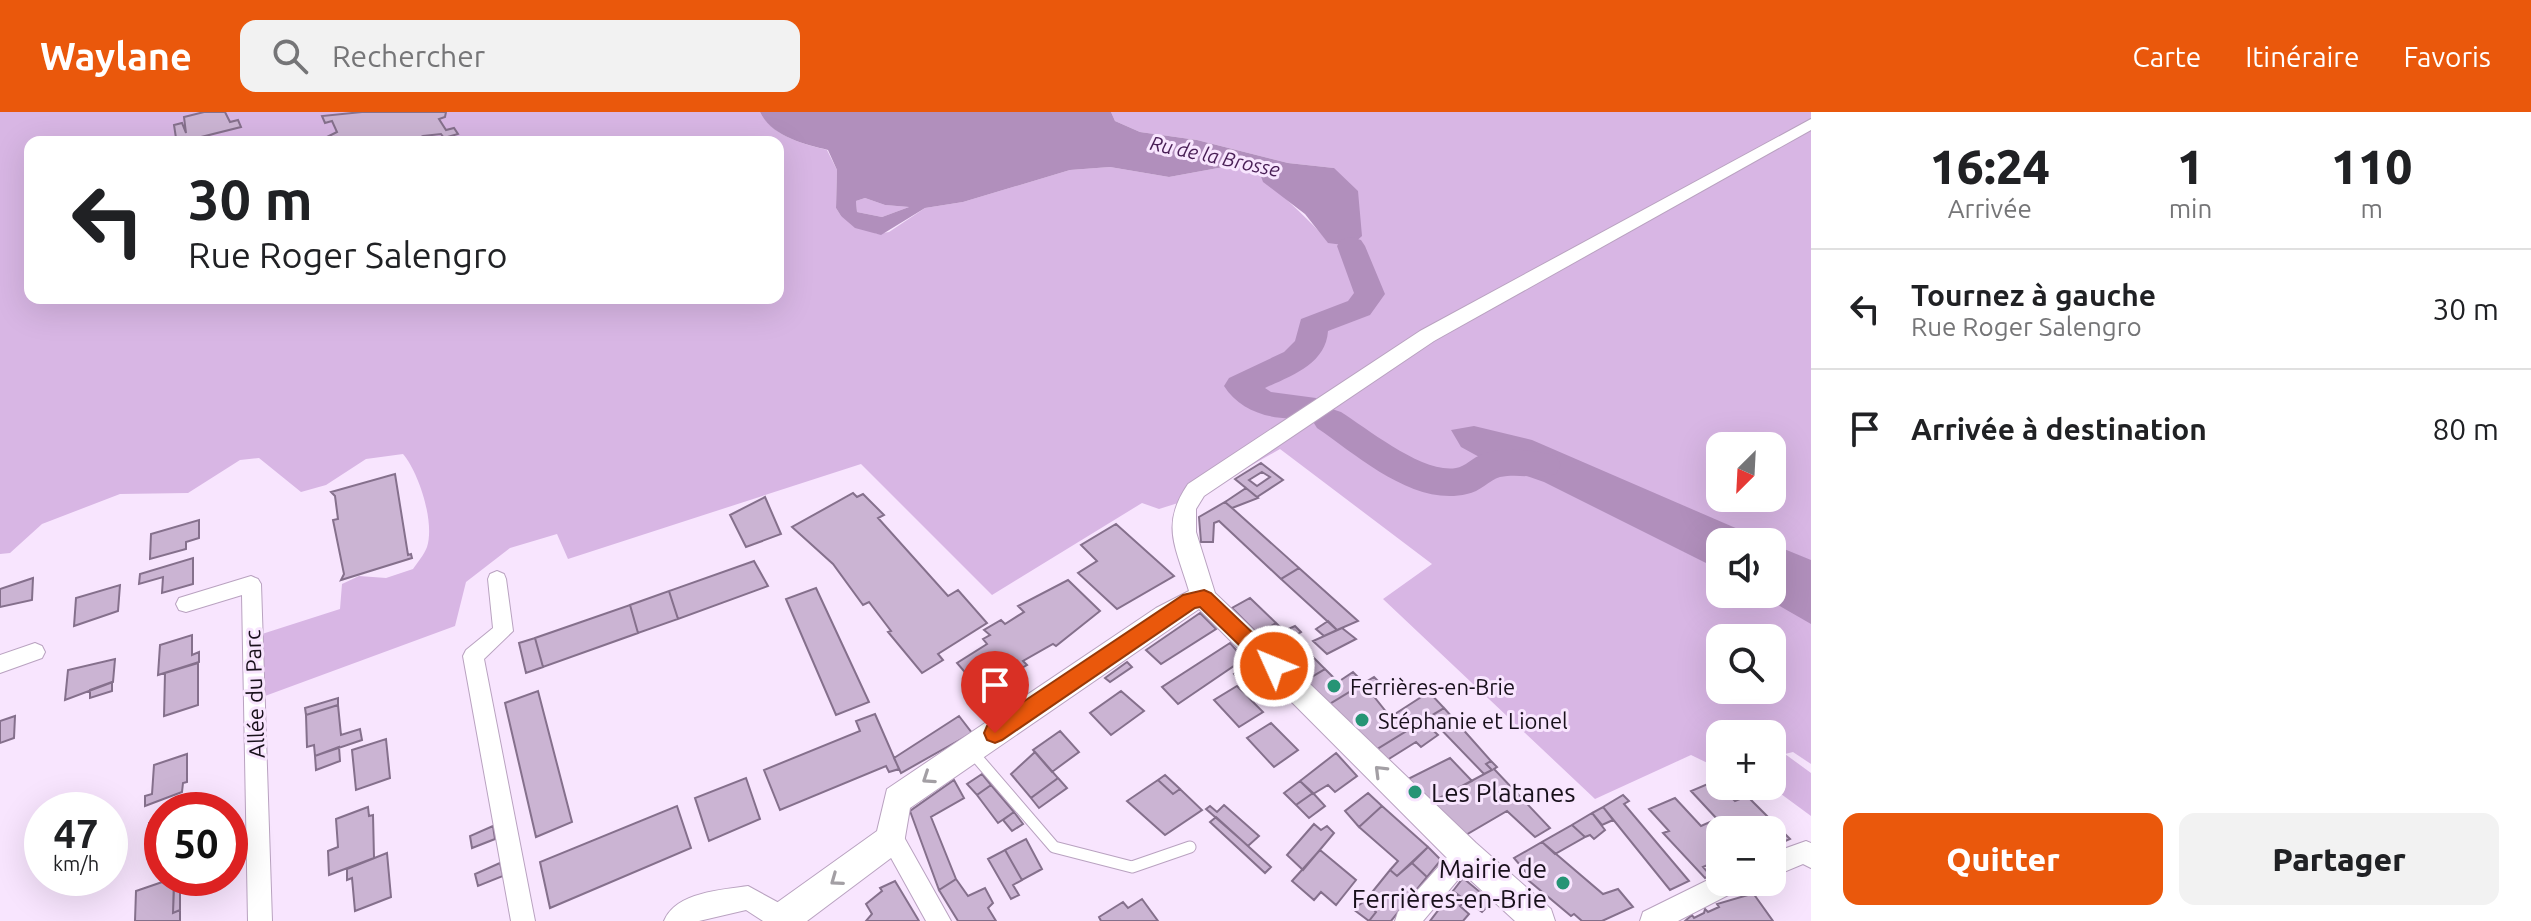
<!DOCTYPE html>
<html lang="fr">
<head>
<meta charset="utf-8">
<style>
  :root { --surface:#fff; --page:#f2f2f2; --text:#202124; --muted:#757577; --line:#e0e0e0; --accent:#ea580c }
  body { margin:0; font-family:Ubuntu,sans-serif; background:var(--page); color:var(--text); height:100vh; display:flex; flex-direction:column; font-size:30px; white-space:nowrap }
  * { box-sizing:border-box; margin:0 }
  p { font-size:26px; color:var(--muted) }
  .icon { flex:none; width:44px; height:44px; fill:none; stroke:currentColor; stroke-width:2; stroke-linecap:round; stroke-linejoin:round }
  .map { position:relative; flex:1; overflow:hidden }
  .sheet { display:flex; flex-direction:column; background:var(--surface); width:720px }
  .sheet>* { flex:none }
  .banner { position:absolute; left:24px; top:24px; width:760px; height:168px; border-radius:16px; box-shadow:0 8px 32px #0002; background:#fff; color:var(--text); overflow:hidden }
  .needle { width:52px; rotate:204deg }
  .fabs { position:absolute; left:1706px; top:320px; display:grid; gap:16px }
  .fabs a { display:grid; place-items:center; width:80px; height:80px; border-radius:16px; background:var(--surface); box-shadow:0 8px 32px #0002; font-size:40px }
  .speed { position:absolute; left:24px; top:680px; display:flex; gap:16px; font-size:40px; font-weight:700; text-align:center }
  .speed>* { display:grid; place-content:center; width:104px; height:104px; border-radius:50%; background:var(--surface); box-shadow:0 8px 32px #0002; line-height:1 }
  .speed small { font-size:20px; font-weight:400 }
  .speed .limit { border:12px solid #d22; background:#fff; color:#111 }
  .pin { position:absolute; display:grid; place-items:center; width:68px; height:68px; color:#fff; margin:-82px -34px; border-radius:50% 50% 50% 0; rotate:-45deg; box-shadow:0 0 8px #0007 }
  .pin .icon { rotate:45deg }
  .me { position:absolute; width:88px; margin:-44px; rotate:314deg; stroke-linejoin:round; filter:drop-shadow(0 0 6px #0008) }
  .turn { display:flex; align-items:center; gap:28px; height:168px; padding:0 32px; font-size:36px }
  .turn .icon { width:104px; height:104px; stroke-width:2.5 }
  .turn b { display:block; font-size:56px; line-height:68px }
  .eta { display:flex; justify-content:space-evenly; align-items:center; height:136px; text-align:center }
  .eta b { font-size:48px; font-weight:800; line-height:56px }
  .primary-button { display:flex; gap:16px; margin-top:auto; padding:16px 32px }
  .primary-button a { flex:1; height:92px; border-radius:16px; background:var(--accent); color:#fff; font-size:32px; font-weight:800; line-height:92px; text-align:center }
  .primary-button a+a { background:var(--page); color:var(--text) }
  ul { padding:0; list-style:none }
  li { display:flex; align-items:center; gap:24px; height:120px; padding:0 32px; border-top:2px solid var(--line) }
  li div { flex:1 }
  li b { display:block; font-size:30px }
  li em { font-style:normal }
  header { display:flex; align-items:center; gap:48px; box-sizing:border-box; height:112px; padding:0 40px; background:var(--accent); color:#fff }
  header strong { font-size:38px }
  nav { display:flex; gap:44px; margin-inline-start:auto; font-size:28px }
  .search { width:560px; height:72px; background:var(--page); display:flex; align-items:center; gap:20px; box-sizing:border-box; padding:0 28px; border-radius:16px; color:var(--muted); font-size:30px }
  main { display:flex; flex:1; min-height:0 }
  .map>svg:first-child { display:block }
</style>
</head>
<body>
<header>
<strong>Waylane</strong>
<div class="search"><svg class="icon" aria-label="search" viewBox="0 0 24 24"><circle cx="10" cy="10" r="6"/><path d="M15 15l6 6"/></svg>Rechercher</div>
<nav><a>Carte</a><a>Itinéraire</a><a>Favoris</a></nav>
</header>
<main>
<div class="map">
<svg width="1811" height="809" viewBox="0 0 1811 809">
  <rect width="100%" height="100%" fill="#f8e5fe"/>
  <!-- green -->
  <path fill="#d8b6e4" fill-rule="evenodd" d="M0,0h760c12,24 43,32 67,38l10,20 -1,38 5,8 36,18 12,-2 36,-24 38,-6 107,-32 40,-3 59,10 60,-11 29,2c21,29 48,46 70,74l6,-74 -46,-5 -91,-23 -57,-8 -25,-11 -4,-9h700v652l-18,-12 -8,2 26,19v43l-41,-30 2,-29 9,-3 -9,1v-21h-52v35l-29,-14 -96,44 -212,-200 49,-35 -152,-115 -86,49 -35,11 -17,-6 -150,92 -131,-131 -293,95 -11,-25 -47,14 -44,34 -11,44 -190,70 -3,-62 78,-25 2,-25 17,-8 27,2 27,-9c4,-6 11,-14 14,-22 8,-25 -8,-74 -24,-93l-37,5 -40,26 -25,7 -42,-34 -19,2 -52,33 -68,1 -78,30 -32,29 -10,1zM30,30h748v156h-748zM1720,334h52v52h-52zM1720,430h52v52h-52zM1720,526h52v52h-52z
    M865,86l20,7 24,2 -27,10 -25,-5 -1,-11z"/>
  <!-- water -->
  <path fill="#b18fbc" fill-rule="evenodd" d="M760,0h351l4,9 25,11 57,8 91,23 46,5 24,23 4,45 -11,10 -23,-3 -23,-29 -42,-32 -5,-14 -29,-2 -60,11 -59,-10 -40,3 -107,32 -38,6 -44,27 -26,-7 -14,-12 -5,-8 1,-38 -9,-20c-25,-6 -57,-14 -68,-38zM865,86l20,7 24,2 -27,10 -25,-5 -1,-11z
    M1474,314l58,14 236,102h-48v28l-176,-88 -52,-18 -31,-17 -10,-17z
    M1772,432l39,16v64l-52,-30h13z"/>
  <g fill="none" stroke-linecap="round" stroke-linejoin="round">
    <!-- river -->
    <path fill="#b18fbc" fill-rule="evenodd" d="M1351,125l10,3 4,6 20,48 -15,21 -42,16c-2,33 -37,45 -63,57l6,4 45,6 5,8 -3,5 11,-3 12,4c27,17 82,62 115,56 9,-1 17,-11 27,-14 20,-8 53,-4 73,2l5,9 -5,9c-19,6 -37,-1 -56,3 -11,3 -20,15 -33,17 -53,13 -109,-38 -150,-66l-5,-8 3,-5c-32,9 -73,0 -91,-29l5,-8 55,-26 11,-11 6,-22 47,-18 6,-8 -17,-47 4,-6z"/>
  </g>
  <!-- building -->
  <path fill="#cbb4d3" stroke="#85708c" stroke-width="2" fill-rule="evenodd" d="M204,0h21l5,10 8,-2 3,7 -56,14 -2,-4 -7,1 -2,-13 8,-2 4,10 -2,-16z
    M362,0h84l-1,5 -6,2 7,11 8,-2 4,6 -14,4 -3,-4 -18,2 -12,6h-94l20,-10 -5,-11 -7,2 -3,-7z
    M1261,351l22,17 -26,17 -22,-18zM1262,360l8,5 -13,9 -8,-6z
    M395,362l13,81 3,-1 1,4 -71,22 3,-6 -11,-54 5,-1 -3,-23 -4,-4z
    M1246,376l12,10 -26,10 -7,-6z
    M853,381l4,4 6,-3 21,21 -6,3 70,78 10,-6 29,33 -49,31 5,6 -21,13 -34,-41 3,-1 -22,-29 -6,3 -30,-41 -41,-37z
    M765,385l16,37 -35,13 -16,-32z
    M1225,390l7,6 67,60 -18,11 -62,-58 -5,2 -1,19h-12l-2,-25z
    M199,408v18l-13,4v7l-36,10 1,-25z
    M1116,412l58,52 -57,33 -39,-36 19,-12 -16,-16z
    M193,446v26l-31,9 1,-16 -24,7 1,-10z
    M754,449l14,25 -90,33 -9,-28z
    M1299,456l49,44 10,9 -21,9 -56,-51z
    M33,466l-1,22 -32,7v-18z
    M1068,468l32,31 -44,35 -3,-2 -30,17 4,4 -46,26 -24,-28 30,-19 -4,-5 7,-4 -6,-5 17,-10 4,4 19,-12 -6,-6z
    M120,473l-2,26 -44,15 2,-28z
    M816,476l53,114 -33,13 -50,-116z
    M669,479l9,28 -40,14 -8,-28z
    M1250,486l26,25 -18,11 -26,-26z
    M630,493l8,28 -95,34 -8,-29z
    M1200,501l16,16 -55,35 -15,-14z
    M1328,509l9,9 -13,6 -8,-7z
    M1276,511l8,8 11,-5 6,6 -28,17 -15,-15z
    M1342,516l14,11 -29,15 -14,-13z
    M192,523v20l7,-3v10l-41,13 2,-30z
    M535,526l8,29 -17,6 -7,-30z
    M1291,526l9,8 -13,7 -9,-7z
    M1230,531l14,16 -66,45 -16,-17z
    M1301,533l24,24 -20,12 -20,-20 4,-3 -4,-4z
    M115,547l-2,23 -48,18 3,-30z
    M1127,550l5,5 -22,15 -5,-4z
    M198,551v42l-34,11 1,-43z
    M1250,552l6,7 -17,9 -5,-6z
    M1325,557l13,13 15,-10 11,11 -36,22 -23,-24z
    M1374,565l7,7 -13,5 19,24 -7,4 4,4 45,-29 15,16 -70,43 -46,-46z
    M112,570v9l-22,7v-8z
    M1237,574l26,26 -24,15 -25,-27z
    M538,579l34,131 -36,15 -31,-134z
    M1121,579l23,20 -33,24 -21,-22z
    M338,586v7l-32,10 -1,-7z
    M338,593l3,30 19,-6 2,11 -47,16 -1,-11 -7,2 -1,-32z
    M1444,596l47,53 -5,3 6,6 -8,4 -55,-57z
    M875,602l24,55 -10,3 -3,-6 -106,44 -16,-40 96,-39 -4,-10z
    M15,604l-1,22 -14,5v-22z
    M959,604l13,17 -71,40 -7,-15z
    M1423,609l15,14 -17,12 -5,-5 -32,20 -10,-11z
    M1271,611l27,27 -24,17 -27,-29z
    M1060,619l19,21 -27,20 -19,-22z
    M386,627l4,39 -34,12 -4,-40z
    M339,635l1,14 -24,9 -1,-14z
    M1035,640l23,26 -27,20 -20,-24z
    M1336,641l21,23 -22,16 -7,-7 -15,9 -13,-13z
    M187,642v28l-4,1 -1,9 -37,14v-10l7,-2 2,-29z
    M1450,646l22,23 -44,23 -24,-23z
    M1491,649l6,6 -3,2 56,59 -15,9 -28,-26 -43,25 -36,-32 64,-34 -6,-6z
    M982,662l9,11 -14,10 -10,-11z
    M1165,663l15,14 -7,5 -15,-14z
    M746,666l14,41 -51,22 -14,-43z
    M1058,666l9,10 -28,20 -8,-10z
    M954,668l10,18 -33,19 25,62 -17,11 -29,-79z
    M1158,668l15,14 7,-5 22,21 -37,25 -38,-34z
    M1300,669l13,12 -17,12 -12,-12z
    M1715,669l20,20 12,-5 43,43 -18,8v-17h-52v41l-3,1 -7,-8 -7,3 7,8 -5,3 -42,-45 6,-2 -20,-22 26,-11 26,28 16,-7 -26,-28z
    M991,673l23,27 -16,11 -21,-28z
    M1313,681l12,13 -16,12 -13,-13z
    M1368,681l14,13 -23,21 -14,-16z
    M1623,683l6,6 -5,3 65,77 -19,9 -67,-83z
    M1224,693l35,31 -11,10 -42,-37 4,-3 7,6z
    M677,694l14,42 -141,60 -10,-46z
    M1382,694l46,41 -31,29 -7,-6 8,-9 -39,-34z
    M368,695l1,9 4,-1 1,43 -45,17 -1,-24 10,-4 -2,-28z
    M1603,695l10,13 -11,5 -10,-12z
    M1014,700l9,12 -11,7 -9,-11z
    M1592,701l13,17 -11,9 -4,-4 -5,2 -13,-12z
    M1216,705l55,50 -6,6 -55,-51z
    M162,706v35l-15,5 2,-35z
    M1314,712l7,6 6,-4 7,7 -31,37 -16,-15z
    M1572,713l13,12 -30,17 -13,-12z
    M493,714l2,13 -23,9 -2,-12z
    M1026,727l16,30 -20,11 -17,-30z
    M1542,730l61,52 15,-5 15,18 -31,14h-20l-8,-7 -3,2 -43,-36 2,-3 -16,-19z
    M1428,735l13,13 -14,17 -15,-14z
    M1005,738l17,30 -9,5 6,10 -8,4 -23,-40z
    M1320,738l36,30 -20,25 -15,-13 -7,8 -22,-19z
    M387,741l4,44 -36,14 -3,-33 -5,2v-11z
    M500,751l3,13 -25,10 -3,-12z
    M1412,751l15,14 -36,44h-22l7,-9 -11,-11 25,-31 7,6z
    M174,766l-1,35 7,-3v11h-45l1,-30z
    M1463,766l29,24 -10,10 -29,-21z
    M956,767l12,17 17,-8 8,15 -5,5 8,13h-38l-19,-31z
    M895,769l24,40h-53l6,-7 -6,-10 16,-13 -2,-3z
    M180,774v24l-7,3 1,-25z
    M1453,779l12,11 -5,4 9,8 -6,7h-33z
    M1748,779l5,2 20,28h-88l7,-6 2,3 10,-5 1,-4 3,3 11,-5 -2,-3 31,-9z
    M1142,787l16,22h-57l-2,-4 24,-15 5,6z
    M1365,789l11,11 -7,9 -16,-12z"/>
  <g fill="none" stroke-linecap="round" stroke-linejoin="round">
    <!-- lane casing -->
    <g stroke="#b9a2c0" stroke-width="13">
      <path id="lane" d="M973,641l81,94 78,20 58,-20"/>
    </g>
    <!-- street casing -->
    <g stroke="#b9a2c0" stroke-width="2">
      <path id="street" d="M497,459l7,3 2,5 7,52 -29,28 51,262h-24l-48,-265 3,-6 27,-22 -5,-49 2,-5z
        M251,464l7,3 3,5 11,337h-24l-6,-326 -56,17 -7,-2 -3,-6 3,-6z
        M35,531l7,3 3,6 -3,6 -42,15v-18z
        M892,715l8,3 51,91h-25l-46,-83 4,-8z
        M1806,729l5,2v25l-8,-4 -31,13v-24z
        M1465,731l8,3 4,8 -4,8 -50,59h-28l3,-9 59,-66z
        M1720,762v8h22l-4,8 -60,31h-38l3,-9z
        M748,774l44,24 2,11h-31l-17,-11 -47,11h-35c12,-29 57,-31 84,-35z"/>
    </g>
    <!-- secondary casing -->
    <g stroke="#b9a2c0" stroke-width="2">
      <path id="secondary" d="M1811,7v11l-377,211 -230,155 -8,13v23l19,61 261,250 75,66 4,12h-40l-61,-56 -255,-256 -289,199 -7,41 -96,72h-43l4,-12 109,-78 10,-42 269,-181 33,-17c-13,-44 -29,-66 -1,-107l232,-153z"/>
    </g>
    <!-- lane -->
    <use href="#lane" stroke="#fff" stroke-width="11"/>
    <!-- street -->
    <use href="#street" fill="#fff" fill-rule="evenodd"/>
    <!-- secondary -->
    <use href="#secondary" fill="#fff" fill-rule="evenodd"/>
  </g>
  <!-- one-way arrows -->
  <defs><path id="oneway-chevron" d="M-2-3.5L2.5 0L-2 3.5" fill="none" stroke-width="1.6" stroke-linecap="round" stroke-linejoin="round" transform="scale(2)"/></defs>
  <g stroke="#a39fa4">
    <use href="#oneway-chevron" transform="translate(1380 659) rotate(-135)"/>
    <use href="#oneway-chevron" transform="translate(928 666) rotate(146)"/>
    <use href="#oneway-chevron" transform="translate(836 768) rotate(144)"/>
  </g>
  <!-- route -->
  <path fill="#ea580c" stroke="#983908" stroke-width="2" d="M1204,478l7,3 70,67 3,6 -3,6h-14l-67,-65 -5,1 -193,132 -7,3 -8,-3 -3,-7 3,-7 196,-131z"/>
  <!-- markers -->
  <g fill="#269475" stroke="#f8e5fe" stroke-width="3">
    <circle cx="1334" cy="574" r="8"/>
    <circle cx="1362" cy="608" r="8"/>
    <circle cx="1415" cy="680" r="8"/>
    <circle cx="1563" cy="771" r="8"/>
  </g>
  <g text-anchor="middle" dominant-baseline="central" stroke-width="6" stroke-linejoin="round" paint-order="stroke">
    <!-- far-water labels -->
    <g font-size="20" font-style="italic" fill="#481e55" stroke="#f8e5fe">
      <text transform="translate(1215 44) rotate(12)">Ru de la Brosse</text>
    </g>
    <!-- poi labels -->
    <g font-size="22" fill="#18101b" stroke="#f8e5fe" text-anchor="start">
      <text x="1350" y="574">Ferrières-en-Brie</text>
      <text x="1378" y="608">Stéphanie et Lionel</text>
    </g>
    <!-- street labels -->
    <g font-size="22" fill="#18101b" stroke="#f8e5fe">
      <text transform="translate(254 582) rotate(-92)">Allée du Parc</text>
    </g>
    <!-- near-poi labels -->
    <g font-size="26" fill="#18101b" stroke="#f8e5fe" text-anchor="start">
      <text x="1431" y="680">Les Platanes</text>
      <text x="1547" y="756" text-anchor="end">Mairie de<tspan x="1547" dy="30">Ferrières-en-Brie</tspan></text>
    </g>
  </g>
</svg>
<div class="fabs">
<a><svg class="needle" viewBox="-14 -14 28 28"><path d="M0-13l5 13h-10z" fill="#e53935"/><path d="M0 13l5-13h-10z" fill="#757577"/></svg></a>
<a><svg class="icon" aria-label="sound" viewBox="0 0 24 24"><path d="M4 9h4l5-4v14l-5-4H4zM17 9q2 3 0 6"/></svg></a>
<a><svg class="icon" aria-label="search" viewBox="0 0 24 24"><circle cx="10" cy="10" r="6"/><path d="M15 15l6 6"/></svg></a>
<a>+</a>
<a>−</a>
</div>
<div class="speed"><div>47<small>km/h</small></div><div class="limit">50</div></div>
<div class="pin" style="left:995px;top:621px;background:#d93025"><svg class="icon" aria-label="arrive" viewBox="0 0 24 24"><path d="M6 21V4h12l-3 4 3 4H6"/></svg></div>
<svg class="me" style="left:1274px;top:554px" viewBox="-20 -20 40 40"><circle r="17" fill="#ea580c" stroke="#fff" stroke-width="3"/><path d="M0-11L8 9 0 5-8 9z" fill="#fff"/></svg>
<div class="banner">
<div class="turn"><svg class="icon" aria-label="left" viewBox="0 0 24 24"><path d="M17 20v-9H6M10 6l-5 5 5 5"/></svg><div><b>30 m</b>Rue Roger Salengro</div></div>
</div>
</div>
<section class="sheet">
<div class="eta">
<div><b>16:24</b><p>Arrivée</p></div>
<div><b>1</b><p>min</p></div>
<div><b>110</b><p>m</p></div>
</div>
<ul>
<li><svg class="icon" aria-label="left" viewBox="0 0 24 24"><path d="M17 20v-9H6M10 6l-5 5 5 5"/></svg><div><b>Tournez à gauche</b><p>Rue Roger Salengro</p></div><em>30 m</em></li>
<li><svg class="icon" aria-label="arrive" viewBox="0 0 24 24"><path d="M6 21V4h12l-3 4 3 4H6"/></svg><div><b>Arrivée à destination</b></div><em>80 m</em></li>
</ul>
<div class="primary-button"><a>Quitter</a><a>Partager</a></div>
</section>
</main>
</body>
</html>
